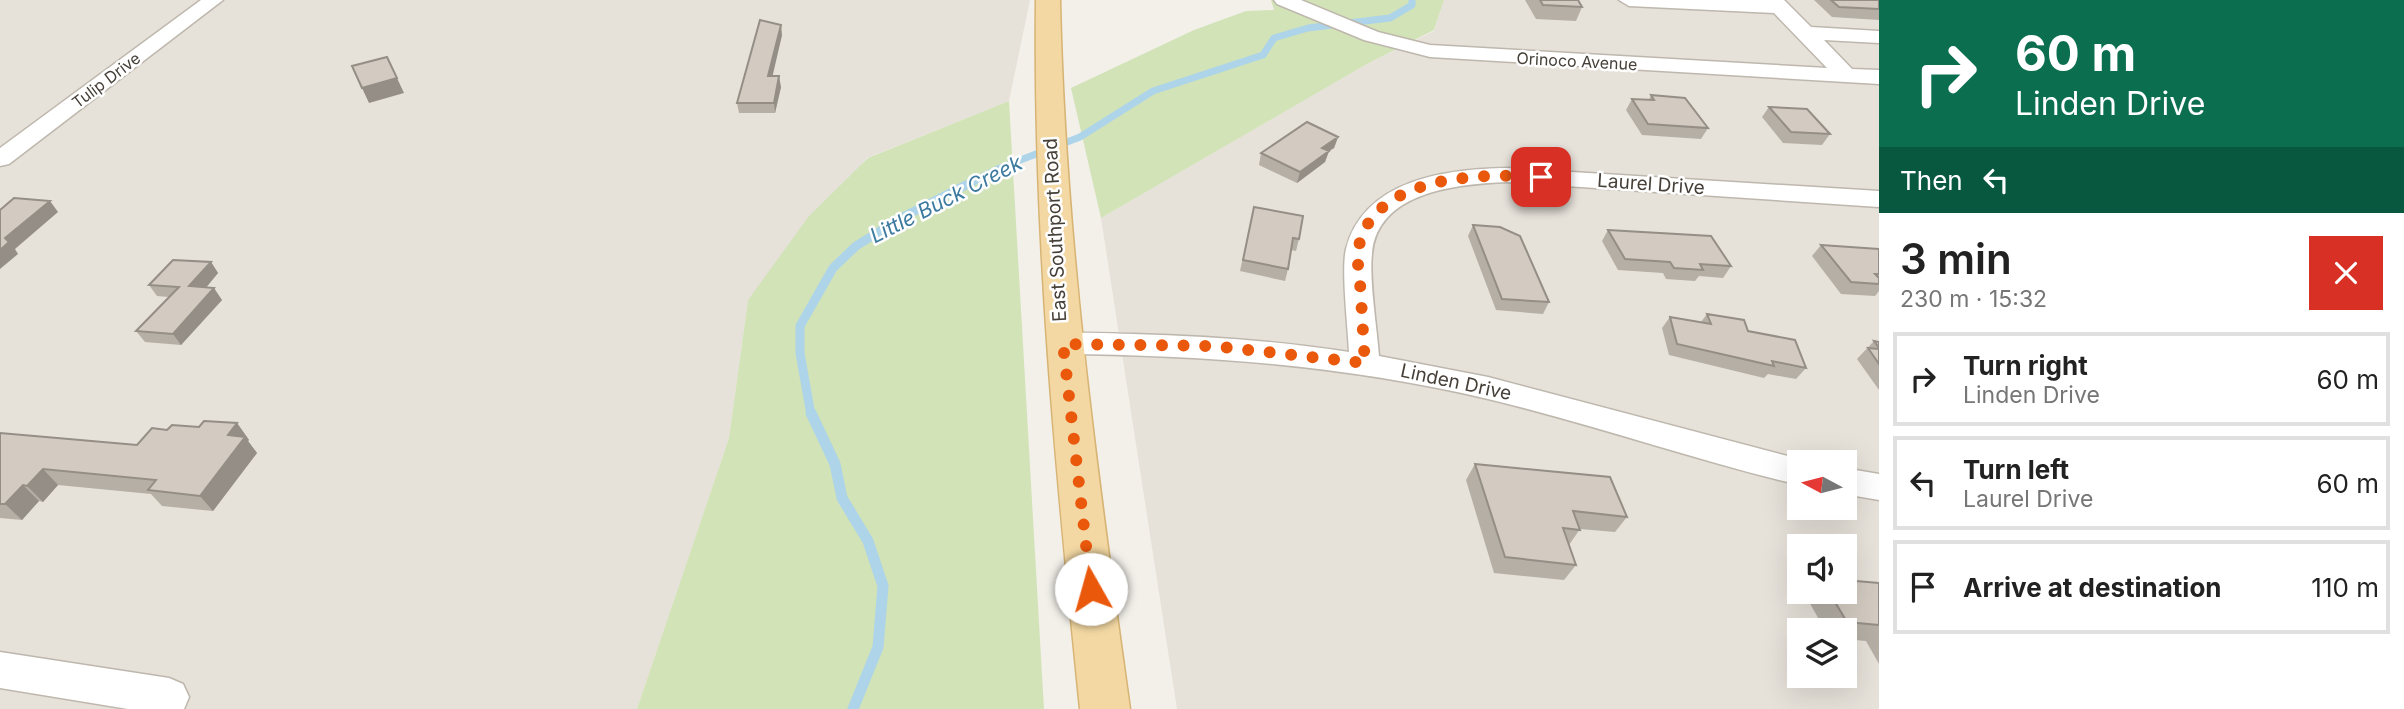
<!DOCTYPE html>
<html lang="en">
<head>
<meta charset="utf-8">
<style>
  :root { --surface:#fff; --page:#f6f6f6; --text:#222; --muted:#767676; --line:#e0e0e0 }
  body { margin:0; font-family:Inter,sans-serif; background:var(--page); color:var(--text); height:100vh; display:flex; flex-direction:column; font-size:26px; white-space:nowrap }
  * { box-sizing:border-box; margin:0 }
  p { font-size:23px; color:var(--muted) }
  .icon { flex:none; width:38px; height:38px; fill:none; stroke:currentColor; stroke-width:2; stroke-linecap:round; stroke-linejoin:round }
  .map { position:relative; flex:1; overflow:hidden }
  .drawer { display:flex; flex-direction:column; background:var(--surface); width:525px }
  .drawer>* { flex:none }
  .hud { background:#0b6e4f; color:#fff; overflow:hidden }
  .needle { width:46px; rotate:277deg }
  .fabs { position:absolute; left:1787px; top:450px; display:grid; gap:14px }
  .fabs a { display:grid; place-items:center; width:70px; height:70px; border-radius:0px; background:var(--surface); box-shadow:0 7px 28px #0002; font-size:35px }
  .pin { position:absolute; display:grid; place-items:center; width:60px; height:60px; color:#fff; margin:-30px; border-radius:14px; box-shadow:0 4px 10px #0006 }
  .me { position:absolute; width:77px; margin:-38px; rotate:353deg; stroke-linejoin:round; filter:drop-shadow(0 0 5px #0008) }
  .turn { display:flex; align-items:center; gap:24px; height:147px; padding:0 21px; font-size:32px }
  .turn .icon { width:91px; height:91px; stroke-width:2.5 }
  .turn b { display:block; font-size:49px; line-height:60px }
  .then { display:flex; align-items:center; height:66px; padding:0 21px; background:#0003; gap:14px; font-size:26px }
  .round { display:grid; place-items:center; flex:none; width:74px; height:74px; border-radius:0px; background:var(--page) }
  .head { display:flex; align-items:center; justify-content:space-between; height:119px; padding:0 21px }
  h1 { font-size:42px; font-weight:600; line-height:52px }
  ul { padding:0; list-style:none }
  li { display:flex; align-items:center; gap:21px; height:94px; margin:0 14px 10px; padding:0 7px; border:4px solid var(--line); border-radius:0px }
  li div { flex:1 }
  li b { display:block; font-size:26px }
  li em { font-style:normal }
  main { display:flex; flex:1; min-height:0 }
  .map>svg:first-child { display:block }
</style>
</head>
<body>
<main>
<div class="map">
<svg width="1879" height="709" viewBox="0 0 1879 709">
  <rect width="100%" height="100%" fill="#f3f0ea"/>
  <!-- residential -->
  <path fill="#e6e1d9" fill-rule="evenodd" d="M0,0h1030l-21,101 -142,57 -119,142 -19,138 -92,271h-637z
    M1444,0h435v709h-702l-76,-491 266,-154 67,-33zM1799,462h45v46h-45zM1799,546h45v46h-45zM1799,630h45v46h-45z"/>
  <!-- green -->
  <path fill="#d2e3b8" d="M1271,0h173l-10,30 -67,34 -266,154 -30,-130 123,-58 52,-19 28,-1z
    M1009,101l35,608h-407l92,-271 19,-138 61,-84 59,-58z"/>
  <g fill="none" stroke-linecap="round" stroke-linejoin="round">
    <!-- stream-far2 -->
    <path stroke="#add4e9" stroke-width="7" d="M970,183l30,-15 80,-31 73,-46 110,-36 11,-17 34,-10 82,-10 22,-13v-5"/>
    <!-- stream-far1 -->
    <path stroke="#add4e9" stroke-width="9" d="M811,415l-11,-62v-27l33,-58 23,-22 45,-28 73,-37"/>
    <!-- stream -->
    <path stroke="#add4e9" stroke-width="11" d="M811,413l24,51 7,34 26,43 15,45 -5,61 -25,62"/>
    <!-- minor casing -->
    <g stroke="#beb7ad" stroke-width="3">
      <path id="minor" d="M201,0h22l-214,164 -9,2v-18z
        M1274,0h27l77,32 52,13 397,23 -53,-55 -145,-7 -10,-6h165l27,27 68,4v12l-55,-3 28,29 27,1v14l-449,-27 -66,-17 -87,-36z
        M1507,168l372,23v16l-372,-25c-48,2 -130,9 -135,72 -3,27 5,73 7,102l109,21 311,82 9,3h-9v23c-105,-25 -206,-61 -311,-86 -140,-33 -282,-44 -425,-45l-10,-3 -5,-7 5,-7c24,-7 55,-3 80,-3 73,2 145,7 216,18 -1,-24 -8,-83 -3,-103 18,-70 101,-80 161,-81z
        M1844,468l35,6v26l-35,-6z
        M0,652l169,26 14,6 6,13 -5,12h-56l-128,-21z"/>
    </g>
    <!-- major casing -->
    <g stroke="#d7b474" stroke-width="3">
      <path id="major" d="M1036,0h24c5,238 37,473 70,709h-50c-24,-236 -47,-471 -44,-709z"/>
    </g>
    <!-- minor -->
    <use href="#minor" fill="#fff" fill-rule="evenodd"/>
    <!-- major -->
    <use href="#major" fill="#f3d8a3" fill-rule="evenodd"/>
  </g>
  <!-- wall -->
  <path fill="#b5afa6" d="M1525,0h53l4,7 -6,14 -40,-2z
    M1814,0h65v20l-47,-3z
    M782,35l-10,41 9,11 -6,26h-36l-2,-10z
    M1651,95l57,33 -7,11 -59,-4 -16,-25 6,-11 17,1z
    M1769,107l61,27 -8,11 -39,-2 -21,-26z
    M1338,137l-4,11 -5,3 -4,11 -28,21 -38,-18 2,-12z
    M1254,207l45,32 -3,12 -5,-1 -3,19 -3,12 -45,-10z
    M1473,225l76,77 -6,12 -47,-4 -28,-74z
    M1608,230l123,36 -8,12 -24,-2 -4,5 -29,-2 -3,-6 -45,-3 -16,-29z
    M1821,245l58,4v42l-4,5 -34,-2 -29,-38z
    M211,262l7,11 -12,15 16,12 -41,45 -36,-3 -9,-11 33,-34 -12,-1 -8,-11z
    M1707,314l41,17 58,37 -10,11 -28,-5 -4,4 -95,-23 -7,-27 8,-11 31,5z
    M1874,341l5,1v48l-22,-31z
    M237,423l12,17 -1,1 9,12 -44,58 -51,-5 -11,-12 -93,-9 -15,17 -4,-1 -17,19 -22,-2v-85l137,12 30,-15z
    M1475,464l152,53 -12,15 -35,-3 -11,16 7,20 -12,15 -70,-7 -28,-93z
    M1879,583v81l-13,-23 -22,-2v-9h-19l-21,-37 1,-1h39z"/>
  <!-- shaded-wall -->
  <path fill="#948e87" d="M781,25l1,10 -12,52 -2,-11z
    M779,76l2,11 -6,26 -1,-10z
    M397,78l7,15 -35,10 -7,-15z
    M1338,137l-4,11 -5,3 -4,11 -28,21 3,-11 22,-24z
    M50,201l8,11 -43,37 3,5 -18,15v-19l5,-12z
    M211,262l7,11 -21,25 -8,-12z
    M214,288l8,12 -41,45 -8,-11z
    M237,423l12,17 -1,1 9,12 -44,58 -13,-15 28,-61z
    M43,469l15,16 -15,17 -16,-16z
    M23,485l16,16 -17,19 -17,-16z"/>
  <!-- building -->
  <path fill="#d3cbc1" stroke="#948e87" stroke-width="2" d="M1540,0h38l4,7 -39,-2z
    M1831,0h48v9l-40,-2z
    M760,20l21,5 -13,51h11l-5,27h-37z
    M387,57l10,21 -35,10 -10,-22z
    M1651,95l34,3 23,30 -60,-4 -16,-25 22,1z
    M1769,107l38,2 23,25 -39,-2z
    M1307,122l31,15 -16,11 7,3 -29,21 -39,-19z
    M14,198l36,3 -45,37 4,4 -9,8v-40z
    M1254,207l49,9 -4,23 -6,-1 -5,31 -45,-9z
    M1473,225l27,2 20,9 29,66 -47,-3z
    M1608,230l103,6 20,30 -31,-2 3,6 -29,-2 -4,-6 -45,-3z
    M1821,245l58,4v25h-4l4,4v6l-28,-2z
    M173,260l38,2 -22,24 25,2 -41,46 -37,-3 43,-44 -30,-2z
    M1707,314l37,6 4,11 47,9 11,28 -34,-7 2,5 -97,-22 -7,-27 41,7z
    M1874,341l5,1v6z
    M1868,348l11,1v15z
    M204,421l33,2 -9,12 17,2 -45,59 -52,-6 8,-10 -113,-11 -16,17 -4,-1 -18,19h-5v-71l137,12 15,-17 15,2 5,-5 27,2z
    M1475,464l135,13 17,40 -54,-6 7,19 -17,-2 13,37 -71,-8z
    M1844,580l35,3v42l-32,-3 -18,-30h15z"/>
  <g fill="none" stroke-linecap="round" stroke-linejoin="round">
    <!-- route -->
    <path stroke="#ea580c" stroke-width="12" stroke-dasharray="0 21.6" d="M1091,589l-28,-245 150,2 152,17c-2,-26 -3,-53 -5,-80 -1,-10 -3,-22 -2,-32 12,-77 125,-78 183,-74"/>
  </g>
  <g text-anchor="middle" dominant-baseline="central" stroke-width="5" stroke-linejoin="round" paint-order="stroke">
    <!-- far-street labels -->
    <g font-size="16" fill="#464039" stroke="#fff">
      <text transform="translate(1577 61) rotate(3)">Orinoco Avenue</text>
      <text transform="translate(106 80) rotate(-37)">Tulip Drive</text>
    </g>
    <!-- street labels -->
    <g font-size="19" fill="#464039" stroke="#fff">
      <text transform="translate(1651 184) rotate(4)">Laurel Drive</text>
      <text transform="translate(1055 230) rotate(-93)">East Southport Road</text>
      <text transform="translate(1456 382) rotate(12)">Linden Drive</text>
    </g>
    <!-- water labels -->
    <g font-size="21" font-style="italic" fill="#3c7a9f" stroke="#fff">
      <text transform="translate(946 199) rotate(-27)">Little Buck Creek</text>
    </g>
  </g>
</svg>
<div class="fabs">
<a><svg class="needle" viewBox="-14 -14 28 28"><path d="M0-13l5 13h-10z" fill="#e53935"/><path d="M0 13l5-13h-10z" fill="#767676"/></svg></a>
<a><svg class="icon" aria-label="sound" viewBox="0 0 24 24"><path d="M4 9h4l5-4v14l-5-4H4zM17 9q2 3 0 6"/></svg></a>
<a><svg class="icon" aria-label="layers" viewBox="0 0 24 24"><path d="M12 4l9 5-9 5-9-5zM3 14l9 5 9-5"/></svg></a>
</div>
<div class="pin" style="left:1541px;top:177px;background:#d93025"><svg class="icon" aria-label="arrive" viewBox="0 0 24 24"><path d="M6 21V4h12l-3 4 3 4H6"/></svg></div>
<svg class="me" style="left:1091px;top:589px" viewBox="-20 -20 40 40"><circle r="19" fill="#fff"/><path d="M0-13L10 11 0 6-10 11z" fill="#ea580c"/></svg>
</div>
<section class="drawer">
<div class="hud">
<div class="turn"><svg class="icon" aria-label="right" viewBox="0 0 24 24"><path d="M7 20v-9h11M14 6l5 5-5 5"/></svg><div><b>60 m</b>Linden Drive</div></div>
<div class="then">Then<svg class="icon" aria-label="left" viewBox="0 0 24 24"><path d="M17 20v-9H6M10 6l-5 5 5 5"/></svg></div>
</div>
<div class="head"><div><h1>3 min</h1><p>230 m · 15:32</p></div><a class="round" style="background:#d93025;color:#fff"><svg class="icon" aria-label="close" viewBox="0 0 24 24"><path d="M6 6l12 12M18 6L6 18"/></svg></a></div>
<ul>
<li><svg class="icon" aria-label="right" viewBox="0 0 24 24"><path d="M7 20v-9h11M14 6l5 5-5 5"/></svg><div><b>Turn right</b><p>Linden Drive</p></div><em>60 m</em></li>
<li><svg class="icon" aria-label="left" viewBox="0 0 24 24"><path d="M17 20v-9H6M10 6l-5 5 5 5"/></svg><div><b>Turn left</b><p>Laurel Drive</p></div><em>60 m</em></li>
<li><svg class="icon" aria-label="arrive" viewBox="0 0 24 24"><path d="M6 21V4h12l-3 4 3 4H6"/></svg><div><b>Arrive at destination</b></div><em>110 m</em></li>
</ul>
</section>
</main>
</body>
</html>
